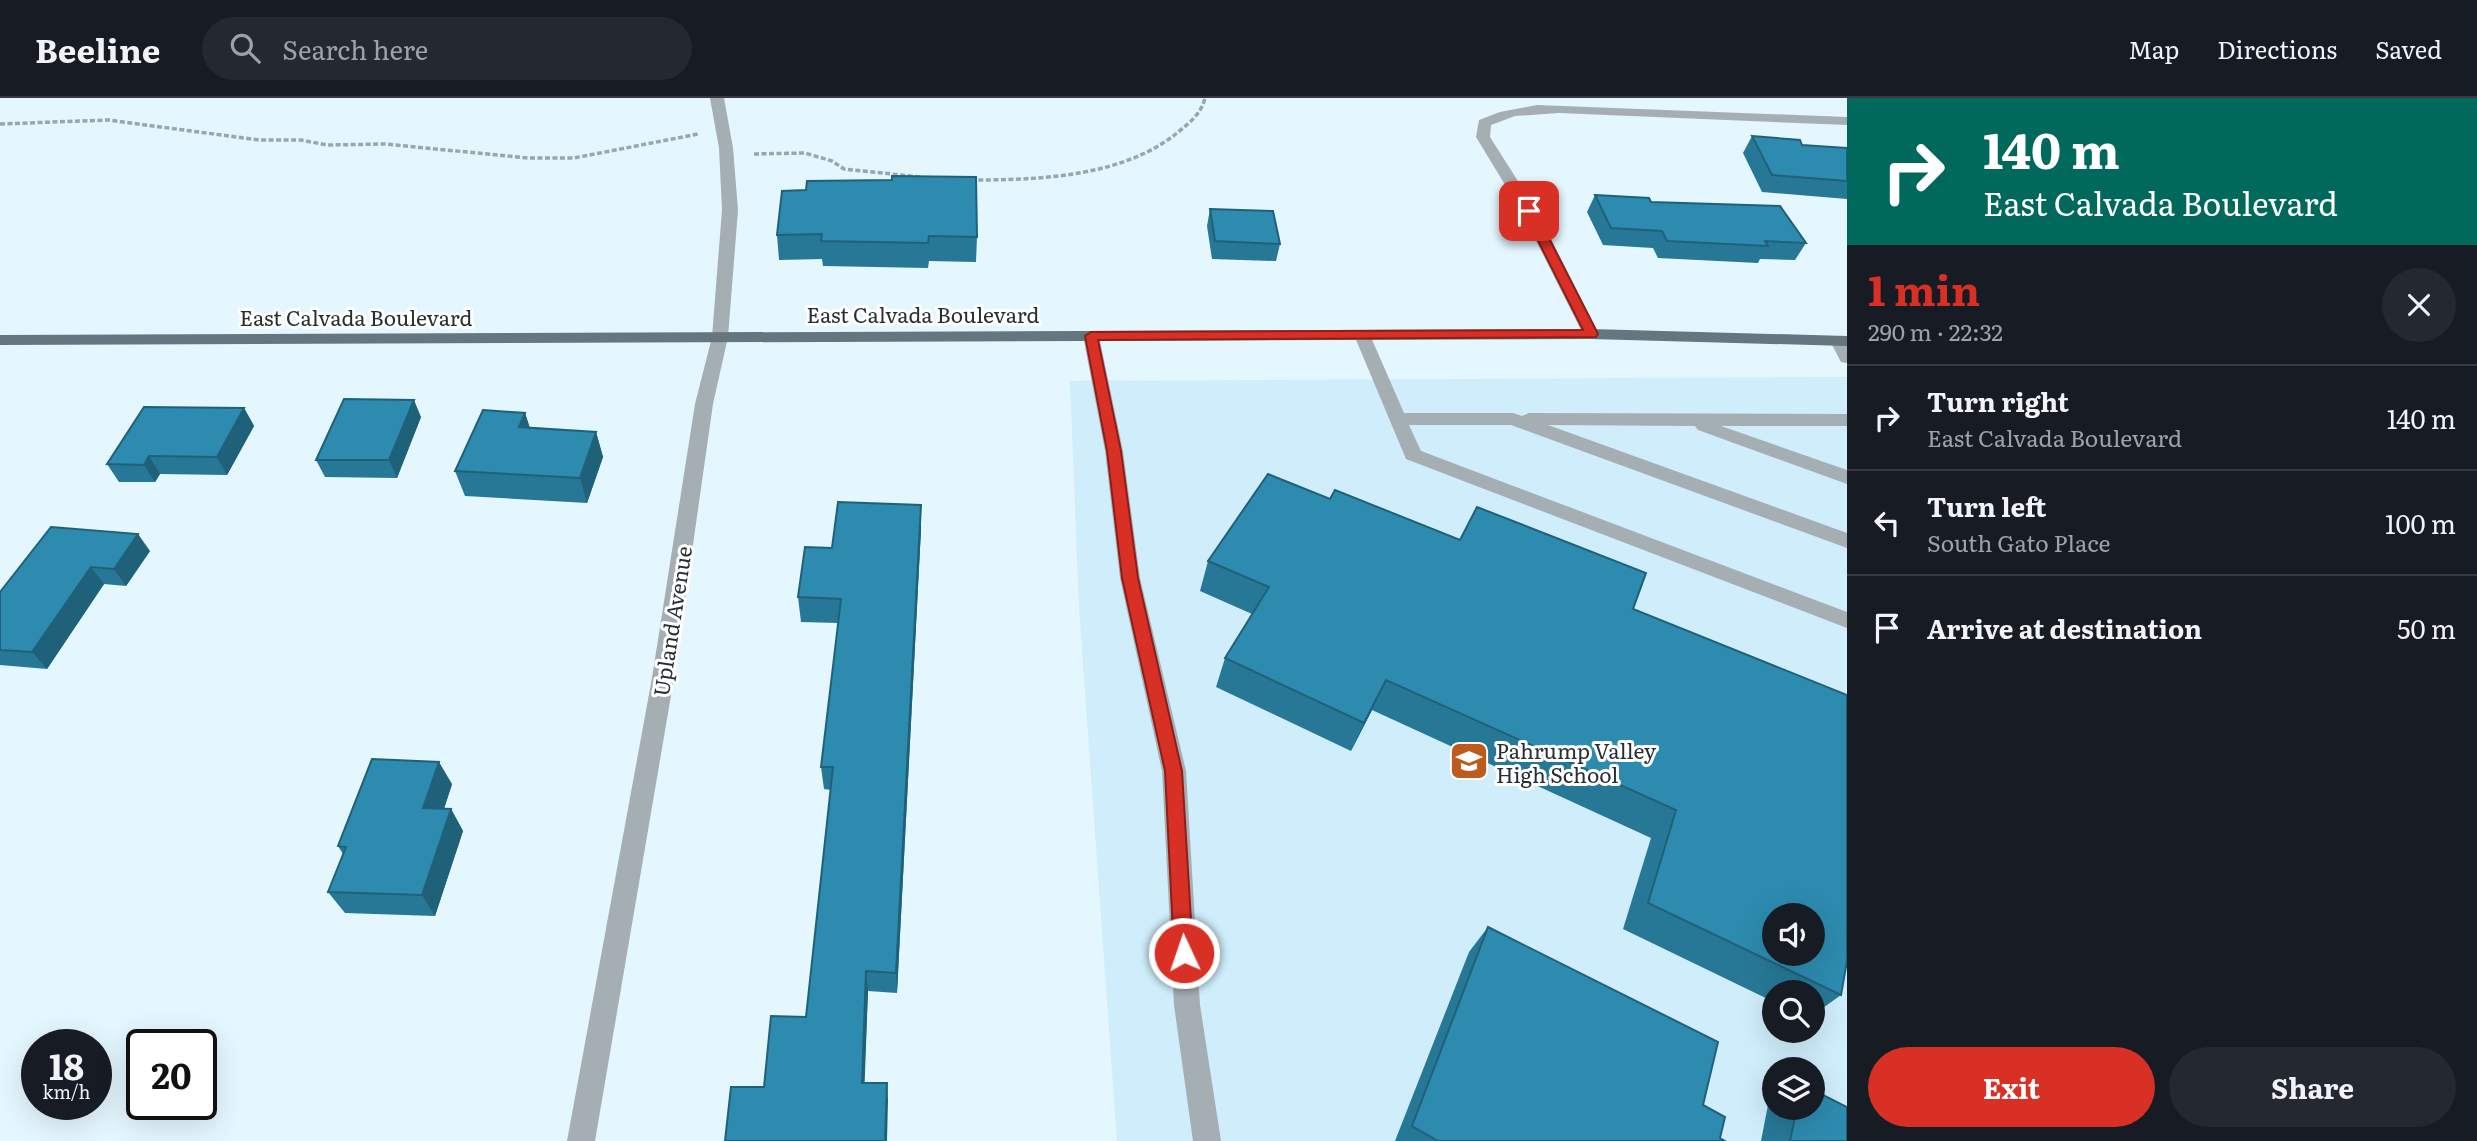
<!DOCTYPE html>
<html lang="en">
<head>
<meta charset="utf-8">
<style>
  :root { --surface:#171b24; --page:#242831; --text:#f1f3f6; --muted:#9ea1a6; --line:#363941; --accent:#d93025 }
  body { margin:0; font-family:Literata,serif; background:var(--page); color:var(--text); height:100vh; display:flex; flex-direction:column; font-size:26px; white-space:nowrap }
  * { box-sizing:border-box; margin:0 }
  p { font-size:23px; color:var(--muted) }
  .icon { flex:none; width:38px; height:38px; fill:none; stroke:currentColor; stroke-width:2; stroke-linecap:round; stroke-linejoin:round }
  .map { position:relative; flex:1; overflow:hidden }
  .side { display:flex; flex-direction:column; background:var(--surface); width:630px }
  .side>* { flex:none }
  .top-card { background:#00695c; color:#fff; overflow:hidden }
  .controls { position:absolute; left:1762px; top:805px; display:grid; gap:14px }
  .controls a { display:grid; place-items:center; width:63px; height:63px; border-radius:50%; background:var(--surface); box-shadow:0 7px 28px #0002; font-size:35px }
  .speed { position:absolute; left:21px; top:931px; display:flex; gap:14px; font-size:35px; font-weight:700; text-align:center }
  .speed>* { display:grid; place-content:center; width:91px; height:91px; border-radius:50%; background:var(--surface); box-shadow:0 7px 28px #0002; line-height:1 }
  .speed small { font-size:18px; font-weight:400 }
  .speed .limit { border:4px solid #111; border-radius:10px; background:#fff; color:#111 }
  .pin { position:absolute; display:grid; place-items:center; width:60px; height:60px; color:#fff; margin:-30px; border-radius:14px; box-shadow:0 4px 10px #0006 }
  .me { position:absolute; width:77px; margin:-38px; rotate:357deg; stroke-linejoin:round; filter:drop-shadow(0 0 5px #0008) }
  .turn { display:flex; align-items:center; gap:24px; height:147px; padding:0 21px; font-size:32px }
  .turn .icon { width:91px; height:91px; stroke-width:2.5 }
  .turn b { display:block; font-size:49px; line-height:60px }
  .round { display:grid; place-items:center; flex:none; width:74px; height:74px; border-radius:37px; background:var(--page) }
  .overview { display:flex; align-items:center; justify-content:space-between; height:119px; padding:0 21px }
  h1 { font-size:42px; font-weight:700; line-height:52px; color:var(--accent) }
  .action { display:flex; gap:14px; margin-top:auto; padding:14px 21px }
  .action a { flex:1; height:80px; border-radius:42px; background:var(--accent); color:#fff; font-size:28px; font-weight:700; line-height:80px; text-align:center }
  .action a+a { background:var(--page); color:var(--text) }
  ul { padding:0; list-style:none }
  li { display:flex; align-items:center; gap:21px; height:105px; padding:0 21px; border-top:2px solid var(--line) }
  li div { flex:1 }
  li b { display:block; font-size:26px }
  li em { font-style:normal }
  header { display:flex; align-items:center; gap:42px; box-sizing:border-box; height:98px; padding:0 35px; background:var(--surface); border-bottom:2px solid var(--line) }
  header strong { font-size:33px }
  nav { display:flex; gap:38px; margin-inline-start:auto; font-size:24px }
  .search { width:490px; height:63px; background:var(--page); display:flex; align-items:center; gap:18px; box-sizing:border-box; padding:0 24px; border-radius:38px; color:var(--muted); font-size:26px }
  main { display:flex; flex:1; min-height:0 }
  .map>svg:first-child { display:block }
</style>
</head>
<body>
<header>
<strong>Beeline</strong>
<div class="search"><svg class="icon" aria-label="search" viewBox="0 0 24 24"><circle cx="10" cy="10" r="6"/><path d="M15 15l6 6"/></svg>Search here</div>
<nav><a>Map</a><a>Directions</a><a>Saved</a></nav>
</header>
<main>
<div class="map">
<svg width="1847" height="1043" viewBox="0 0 1847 1043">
  <rect width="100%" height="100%" fill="#e4f6fe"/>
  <!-- built -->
  <path fill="#cfedfb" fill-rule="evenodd" d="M1847,279v764h-730l-38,-534 -9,-226zM1774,817h39v39h-39zM1774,894h39v39h-39zM1774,971h39v39h-39z"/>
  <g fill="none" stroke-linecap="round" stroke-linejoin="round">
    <!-- path -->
    <path stroke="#99a7ad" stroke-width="3.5" stroke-dasharray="5 2.5" stroke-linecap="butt" d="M0,26l108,-4 151,20h42l26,5 58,-1 143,14h46l124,-24
      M754,56l51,-1 27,8 12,8 76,8
      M971,82c70,0 157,-3 212,-52 10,-8 19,-17 22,-30"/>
    <!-- minor -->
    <path fill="#a5aeb3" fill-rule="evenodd" d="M710,0h14l9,50 5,62 -10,127 -15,67 -39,274 -79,463h-28l85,-463 43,-274 17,-67 10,-127 -3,-62z
      M1537,7l310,12v8l-288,-12 -44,3 -24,9 -1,12 47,74 62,123 -8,5 -8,-5 -62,-123 -45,-74 3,-17 21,-8z
      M1362,232l8,5 34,78h109l9,3 7,-3 318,1v12h-126l126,44v14l-149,-54 -3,-4 -147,-1 299,108v15l-336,-123h-102l12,26 426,161v16l-441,-169 -52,-124z
      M1091,233l8,5 24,115 17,127 46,193 14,234 21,136h-28l-19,-136 -12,-234 -42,-193 -15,-127 -22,-115z
      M1839,238l8,4v23l-6,-1 -11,-21z"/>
    <!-- major -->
    <path fill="#65767e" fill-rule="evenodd" d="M1591,231l256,7v10l-256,-7 -1591,6v-10z"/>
  </g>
  <!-- wall -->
  <path fill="#277896" d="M1752,38l50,9 45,3v51l-85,-7 -19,-39z
    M806,92l171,47 -1,25 -47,-1 -1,7 -105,-2 -1,-7 -43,1 -2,-25z
    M1595,97l56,7 155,41 -11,17 -35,-1 -2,4 -100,-5 -5,-10 -50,-3 -16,-33z
    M1210,111l70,35 -4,17 -64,-2 -5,-33z
    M244,310l10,18 -27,49 -67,-1 -5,8h-36l-12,-18z
    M525,315l5,15 66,4 7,25 -16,46 -122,-7 -10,-25z
    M421,319l-24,61 -72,-1 -9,-17z
    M1330,401l303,110 208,386 -28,20v-23h-39v10l-151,-73 28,-91 -279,-128 -21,41 -135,-64 9,-29 27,-44 -52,-23 8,-30z
    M921,431l-24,464 -29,-2 -4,92 24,17 -124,-13 42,-70 25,-227 -7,-1 -3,-22 17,-144 -37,-1 -3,-25 34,-49z
    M150,453l-24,35 -22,-2 -57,85 -47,-4v-73z
    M452,686l-8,25h7l12,22 -28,85 -90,-3 -17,-21 15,-38 -5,-8z
    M1488,829l215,178 17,33 5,3h-330l74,-189z
    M1774,1003v7h39l34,33h-86l7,-36z"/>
  <!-- shaded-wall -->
  <path fill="#20617a" d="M414,302l7,17 -24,61 -8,-18z
    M244,310l10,18 -27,49 -10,-18z
    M525,315l8,25 -14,-11z
    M596,334l7,25 -16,46 -7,-25z
    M149,358l11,18 -5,8 -11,-17z
    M921,407v24l-24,464 -1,-20z
    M138,436l12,17 -24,35 -12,-17z
    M91,469l13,17 -57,85 -15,-17z
    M1386,582l-14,30 -21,41 13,-28z
    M439,664l13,22 -15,46 -14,-22z
    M451,711l12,22 -28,85 -13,-21z
    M866,873l2,20 -4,109 -2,-17z
    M887,985l1,17 -1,41h-2z"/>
  <!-- building -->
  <path fill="#2d8baf" stroke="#20617a" stroke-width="2" fill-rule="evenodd" d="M1752,38l48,4 2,5 45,3v33l-75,-6z
    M892,78l84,1 1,60 -48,-1 -1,7 -107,-2 1,-7 -45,1 5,-44 24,-1 1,-9 85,-1z
    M1595,97l54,3 2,4 129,4 26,37 -41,-2 3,5 -101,-5 -5,-10 -51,-3z
    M1210,111l63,2 7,33 -65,-3z
    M344,301l70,1 -25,60h-73z
    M144,309l100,1 -27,49 -68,-1 -5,9 -37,-1z
    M483,312l42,3 -6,14 77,5 -16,46 -125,-7z
    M1268,376l62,25 5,-9 125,50 17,-33 169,66 -13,36 214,86v266l-6,34 -193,-92 28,-93 -290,-130 -22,43 -139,-65 44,-71 -61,-26zM1774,817h39v39h-39z
    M838,404l83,3 -25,468 -30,-2 -4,112h25l-2,58h-160l6,-54h33l7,-71 35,1 27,-250h-12l20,-168 -43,-2 7,-50 27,1z
    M51,429l87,7 -24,35 -23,-2 -59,85 -32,-2v-58z
    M372,661l67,3 -16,46 28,1 -29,86 -94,-3 18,-45 -8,-1z
    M1488,829l230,115 -15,63 22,12 -5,21 5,3h-287l-26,-15z
    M1813,992l34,17v34h-57l7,-33h16z"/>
  <!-- route -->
  <path fill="#d93025" stroke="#8d1f18" stroke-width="2" d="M1529,110l6,3 63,123 -2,3 -498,3 23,111 17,127 44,193 11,182 -2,6 -7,3 -7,-3 -3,-6 -9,-182 -43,-193 -15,-127 -22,-115 6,-4 492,-2 -60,-119z"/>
  <!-- icons -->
  <defs>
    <g id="school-square" transform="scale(2.0125)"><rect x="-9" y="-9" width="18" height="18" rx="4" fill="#bd5b1e" stroke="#fff"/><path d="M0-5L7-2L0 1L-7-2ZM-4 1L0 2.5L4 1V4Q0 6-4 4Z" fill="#fff"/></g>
  </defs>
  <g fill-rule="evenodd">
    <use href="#school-square" x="1469" y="663"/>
  </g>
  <g text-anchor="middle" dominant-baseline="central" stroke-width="6" stroke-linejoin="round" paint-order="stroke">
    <!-- street labels -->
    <g font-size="21" fill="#272f33" stroke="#fff">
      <text x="923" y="215">East Calvada Boulevard</text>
      <text x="356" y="218">East Calvada Boulevard</text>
      <text transform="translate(671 523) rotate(-81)">Upland Avenue</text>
    </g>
    <!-- poi labels -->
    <g font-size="21" fill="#272f33" stroke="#fff" text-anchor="start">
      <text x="1496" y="651">Pahrump Valley<tspan x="1496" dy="24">High School</tspan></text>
    </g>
  </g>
</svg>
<div class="controls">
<a><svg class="icon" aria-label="sound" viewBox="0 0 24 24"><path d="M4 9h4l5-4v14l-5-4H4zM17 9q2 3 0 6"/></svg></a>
<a><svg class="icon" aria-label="search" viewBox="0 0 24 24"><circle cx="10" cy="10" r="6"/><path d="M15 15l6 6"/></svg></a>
<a><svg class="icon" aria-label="layers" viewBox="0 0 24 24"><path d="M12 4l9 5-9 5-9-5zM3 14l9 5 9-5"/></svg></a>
</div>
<div class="speed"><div>18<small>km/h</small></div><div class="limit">20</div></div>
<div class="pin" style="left:1529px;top:113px;background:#d93025"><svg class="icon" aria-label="arrive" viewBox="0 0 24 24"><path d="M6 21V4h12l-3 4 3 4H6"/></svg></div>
<svg class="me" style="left:1184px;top:855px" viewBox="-20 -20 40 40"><circle r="17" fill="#d93025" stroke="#fff" stroke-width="3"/><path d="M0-11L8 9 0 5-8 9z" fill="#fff"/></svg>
</div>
<section class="side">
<div class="top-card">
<div class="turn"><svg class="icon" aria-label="right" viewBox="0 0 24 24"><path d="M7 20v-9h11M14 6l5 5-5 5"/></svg><div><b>140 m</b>East Calvada Boulevard</div></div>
</div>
<div class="overview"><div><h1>1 min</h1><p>290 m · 22:32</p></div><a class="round"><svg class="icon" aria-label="close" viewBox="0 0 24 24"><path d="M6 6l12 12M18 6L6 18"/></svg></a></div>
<ul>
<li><svg class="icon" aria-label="right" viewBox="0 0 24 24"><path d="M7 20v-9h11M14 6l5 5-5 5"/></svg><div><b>Turn right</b><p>East Calvada Boulevard</p></div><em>140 m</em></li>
<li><svg class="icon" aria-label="left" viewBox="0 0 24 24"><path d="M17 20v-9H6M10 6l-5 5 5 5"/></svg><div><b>Turn left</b><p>South Gato Place</p></div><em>100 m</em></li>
<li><svg class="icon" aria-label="arrive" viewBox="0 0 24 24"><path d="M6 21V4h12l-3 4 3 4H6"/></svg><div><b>Arrive at destination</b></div><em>50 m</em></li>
</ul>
<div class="action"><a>Exit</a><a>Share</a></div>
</section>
</main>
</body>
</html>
